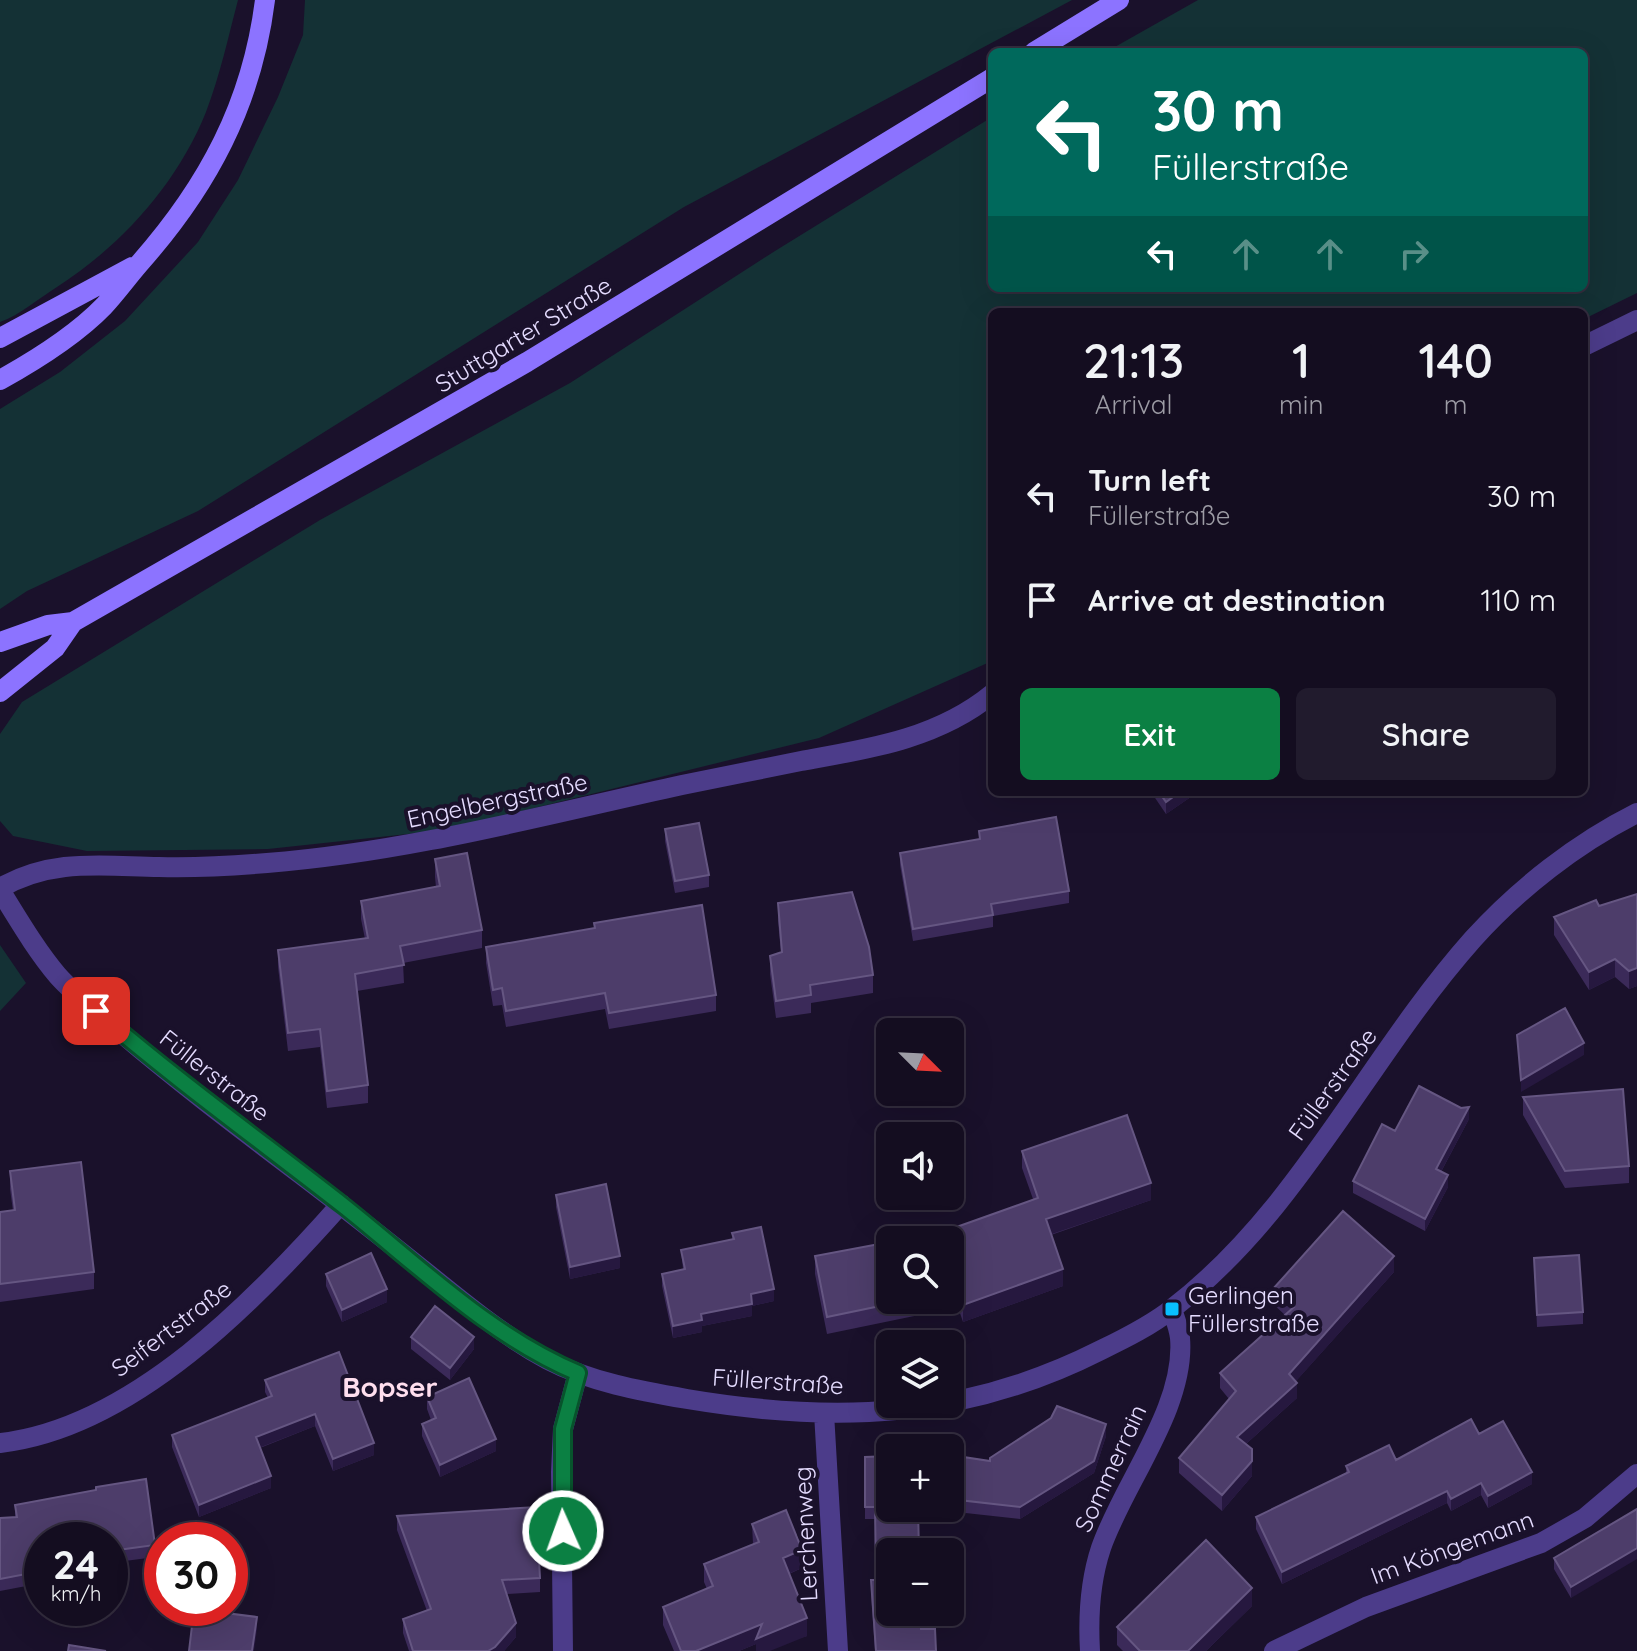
<!DOCTYPE html>
<html lang="en">
<head>
<meta charset="utf-8">
<style>
  :root { --surface:#140d20; --page:#211b2d; --text:#f1f3f6; --muted:#9d9ca5; --line:#332d3e; --accent:#0b8043 }
  body { margin:0; font-family:Quicksand,sans-serif; background:var(--page); color:var(--text); height:100vh; display:flex; flex-direction:column; font-size:30px; white-space:nowrap }
  * { box-sizing:border-box; margin:0 }
  p { font-size:26px; color:var(--muted) }
  .icon { flex:none; width:44px; height:44px; fill:none; stroke:currentColor; stroke-width:2; stroke-linecap:round; stroke-linejoin:round }
  .map { position:relative; flex:1; overflow:hidden }
  .sheet { position:absolute; left:988px; top:308px; width:600px; height:488px; display:flex; flex-direction:column; background:var(--surface); border-radius:12px; box-shadow:0 8px 32px #0002,0 0 0 2px var(--line) }
  .sheet>* { flex:none }
  .hud { position:absolute; left:988px; top:48px; width:600px; height:244px; border-radius:12px; box-shadow:0 8px 32px #0002,0 0 0 2px var(--line); background:#00695c; color:#fff; overflow:hidden }
  .needle { width:52px; rotate:114deg }
  .buttons { position:absolute; left:876px; top:1018px; display:grid; gap:16px }
  .buttons a { display:grid; place-items:center; width:88px; height:88px; border-radius:12px; background:var(--surface); box-shadow:0 8px 32px #0002,0 0 0 2px var(--line); font-size:40px }
  .speed { position:absolute; left:24px; top:1522px; display:flex; gap:16px; font-size:40px; font-weight:700; text-align:center }
  .speed>* { display:grid; place-content:center; width:104px; height:104px; border-radius:50%; background:var(--surface); box-shadow:0 8px 32px #0002,0 0 0 2px var(--line); line-height:1 }
  .speed small { font-size:20px; font-weight:400 }
  .speed .limit { border:12px solid #d22; background:#fff; color:#111 }
  .pin { position:absolute; display:grid; place-items:center; width:68px; height:68px; color:#fff; margin:-34px; border-radius:16px; box-shadow:0 4px 12px #0006 }
  .me { position:absolute; width:88px; margin:-44px; rotate:358deg; stroke-linejoin:round; filter:drop-shadow(0 0 6px #0008) }
  .turn { display:flex; align-items:center; gap:28px; height:168px; padding:0 32px; font-size:36px }
  .turn .icon { width:104px; height:104px; stroke-width:2.5 }
  .turn b { display:block; font-size:56px; line-height:68px }
  .lanes { display:flex; align-items:center; height:76px; padding:0 32px; background:#0003; justify-content:center; gap:40px; direction:ltr }
  .lanes .off { opacity:.35 }
  .eta { display:flex; justify-content:space-evenly; align-items:center; height:136px; text-align:center }
  .eta b { font-size:48px; font-weight:600; line-height:56px }
  .button { display:flex; gap:16px; margin-top:auto; padding:16px 32px }
  .button a { flex:1; height:92px; border-radius:12px; background:var(--accent); color:#fff; font-size:32px; font-weight:600; line-height:92px; text-align:center }
  .button a+a { background:var(--page); color:var(--text) }
  ul { padding:0; list-style:none }
  li { display:flex; align-items:center; gap:24px; height:104px; padding:0 32px }
  li div { flex:1 }
  li b { display:block; font-size:30px }
  li em { font-style:normal }
  .map>svg:first-child { display:block }
</style>
</head>
<body>
<div class="map">
<svg width="1637" height="1651" viewBox="0 0 1637 1651">
  <rect width="100%" height="100%" fill="#1a112b"/>
  <!-- green -->
  <path fill="#143135" d="M0,0h238c-10,38 -18,75 -32,112 -29,72 -84,133 -149,175 -18,11 -37,28 -57,35z
    M305,0h767l-388,207 -486,304 -171,80 -27,18v-200l60,-37 65,-51 73,-79 40,-62 40,-83 25,-62z
    M1198,0h439v293l-53,26v-7h-592v349l-173,77 -374,92 -177,19 -181,2 -74,-15 -13,-15v-87l22,-32 298,-182 250,-137 205,-132 217,-134v171h592v-236h-478z
    M0,945l26,38 -26,28z"/>
  <g fill="none" stroke-linecap="round" stroke-linejoin="round">
    <!-- minor -->
    <path stroke="#4c3c8a" stroke-width="20" d="M1584,346l53,-26
      M0,888c52,-30 101,-22 159,-21 36,1 72,-1 108,-4 141,-11 277,-48 415,-78 40,-8 79,-16 119,-24 67,-12 136,-22 191,-67
      M0,890c18,29 36,60 58,86 18,20 41,38 62,56 55,47 113,91 171,135 44,33 87,67 131,102 40,32 80,66 126,91 42,22 93,31 139,39 149,25 278,20 414,-49 25,-12 51,-25 72,-42 127,-98 195,-251 300,-369 45,-50 104,-96 164,-126
      M824,1413l14,238
      M0,1443c133,-15 257,-144 341,-239
      M563,1651l-2,-179 2,-43 15,-56
      M1090,1651c-2,-35 0,-70 11,-103 22,-64 85,-141 79,-210 -1,-9 -5,-20 -8,-29
      M1274,1651l92,-44 175,-64 44,-25 52,-44"/>
    <!-- secondary -->
    <path stroke="#8c73ff" stroke-width="20" d="M1034,52l85,-52
      M0,338l132,-71
      M0,380c36,-20 75,-44 104,-74 12,-13 23,-28 35,-42 69,-78 113,-160 126,-264
      M0,642l48,-17 25,-3 454,-260 465,-284
      M0,692l55,-44 18,-26"/>
  </g>
  <!-- wall -->
  <path fill="#3b2a59" d="M1151,792h47l-32,22z
    M665,829l44,46v12l-34,6 -10,-52z
    M979,831l90,60v12l-76,13v11l-80,14 -13,-76v-12l79,-14z
    M435,859l47,71v18l-79,15 1,20 -47,8 11,94v18l-41,5 -7,-61 -32,4 -10,-84v-17l87,-11 -4,-20v-18l75,-14 -1,-10z
    M1637,894v92l-8,3 -14,-12 -26,13 -35,-55v-18l45,-11z
    M778,903l95,72v18l-62,10v10l-35,5 -6,-44v-18l11,-3 -3,-32z
    M594,923l122,72v16l-107,18 -4,-20 -99,18 -4,-22 -9,1 -7,-43v-16l108,-19z
    M1523,1097l106,69v17l-64,5 -42,-73z
    M1469,1119l-28,53 7,15 -23,44 -72,-38v-12z
    M1022,1151l129,49 -100,35 12,51 -100,36 -5,-15 -131,27 -12,-60v-18l75,44h60v-60l83,-41 -11,-31z
    M10,1171l84,101v17l-94,13v-90l13,-1 -3,-22z
    M556,1195l64,73 -50,11 -14,-72z
    M732,1233l42,68 -22,5v10l-50,10v6l-29,6 -11,-52v-12l21,-5 -2,-19 51,-10z
    M1534,1258l49,54v12l-46,3z
    M1394,1272l-99,110 2,16 -51,46 6,32 -30,35 -43,-38v-15l50,-59 -9,-11v-15l65,-58 -12,-11v-15z
    M326,1274l61,28 -45,20 -16,-36z
    M411,1337l63,12 -24,31 -39,-31z
    M265,1380l109,75 -41,16 -18,-45 -55,22 11,40 -72,29 -27,-70v-12l96,-37 -3,-6z
    M427,1397l69,54 -56,26 -18,-41v-12l9,-4 -4,-11z
    M1479,1434l53,50 -44,24 -7,-13 -30,16 -4,-8 -165,81 -26,-55v-12l90,-44v-7l50,-6z
    M1106,1436l-12,37 -74,46 -91,-10v9h-11l3,111 15,22h-61l-4,-59v-12h4v-61h-10v-62l25,51h60v-53l40,6z
    M15,1505l140,40v12l-45,6v-23h-68v43l-42,8v-73l15,-1z
    M1637,1509l-66,89 -17,-29v-11z
    M397,1516l143,62v14l-34,2 10,43 -12,14h-95l-6,-18v-14l24,-8 -30,-81z
    M752,1524l50,44 -13,6 18,62 -51,15v-7l-17,7h-65l-11,-26v-18l44,-18 -3,-7v-18l49,-20z
    M1252,1606l-46,45h-83l-6,-6v-18z"/>
  <!-- shaded-wall -->
  <path fill="#26183f" d="M1180,792h18l-32,22v-12z
    M1615,959v18l-26,13v-18z
    M1637,968v18l-8,3v-18z
    M1584,1043v12l-63,37v-12z
    M1469,1107v12l-33,62v-12z
    M1448,1175v12l-23,44v-12z
    M1151,1183v17l-105,36v-17z
    M620,1256v12l-50,11v-12z
    M1394,1256v16l-105,117v-15z
    M1063,1269v17l-100,36v-17z
    M387,1289v13l-45,20v-12z
    M774,1289v12l-22,5v10l-50,10v6l-29,6v-12l78,-32z
    M474,1337v12l-24,31v-12z
    M1297,1383v15l-60,54v-15z
    M315,1414v12l-59,23v-12z
    M1106,1424v12l-12,37 -74,46v-12z
    M496,1439v12l-56,26v-12z
    M374,1443v12l-41,16v-12z
    M1252,1461v15l-30,35v-16z
    M1532,1472v12l-44,24v-12z
    M271,1476v12l-72,29v-12z
    M1481,1483v12l-30,16v-12z
    M1447,1491v12l-165,81v-12z
    M1637,1548v11l-66,39v-11z
    M802,1550v18l-19,8v-18z
    M1252,1588v18l-46,45h-18z
    M257,1617v13l-3,21h-2z
    M807,1618v18l-37,15h-14v-7l-17,7h-43l66,-27z
    M516,1623v14l-12,14h-16z"/>
  <!-- building -->
  <path fill="#4d3d6a" stroke="#655682" stroke-width="2" d="M1159,792h21l-14,10z
    M1056,817l13,74 -78,13 2,11 -80,14 -13,-76 80,-14 -1,-8z
    M699,823l10,52 -34,6 -10,-52z
    M467,853l15,77 -82,16 4,19 -49,9 13,111 -41,6 -7,-62 -32,4 -10,-83 90,-12 -7,-37 79,-15 -5,-27z
    M852,892l17,55 4,28 -63,10 1,10 -35,6 -6,-45 12,-4 -4,-49z
    M1637,894v74l-8,3 -14,-12 -26,13 -35,-55 42,-17 3,6z
    M702,905l14,90 -107,18 -4,-20 -99,18 -4,-23 -9,2 -7,-43 109,-19 -1,-5z
    M1565,1008l19,35 -63,37 -4,-45z
    M1419,1086l42,22 8,-1 -33,62 12,6 -23,44 -72,-38 29,-57 13,7z
    M1623,1089l6,77 -64,5 -42,-74z
    M1127,1115l24,68 -105,36 17,50 -100,36 -5,-15 -8,2v-52h-30l118,-42 -16,-47z
    M81,1162l13,110 -94,12v-72l15,-2 -5,-39z
    M606,1184l14,72 -50,11 -14,-72z
    M1343,1211l51,45 -105,118 8,9 -60,54 15,12v12l-30,34 -43,-37 57,-67 -16,-18 74,-66 -21,-18z
    M761,1227l13,62 -23,5 1,10 -51,10 1,6 -29,6 -11,-52 23,-5 -4,-19 53,-11 -2,-6z
    M890,1242v58h19l-82,17 -12,-61z
    M371,1253l16,36 -45,21 -16,-36z
    M1579,1255l4,57 -46,3 -3,-57z
    M435,1306l39,31 -24,31 -39,-31z
    M339,1352l35,91 -41,16 -18,-45 -59,23 15,39 -72,29 -27,-70 100,-39 -7,-16z
    M469,1378l27,61 -56,26 -18,-41 14,-6 -9,-21z
    M1057,1406l49,18 -12,37 -74,46 -70,-8v-44l40,6v-3l61,-40z
    M1471,1419l8,15 24,-13 29,51 -44,24 -7,-13 -30,16 -4,-8 -165,81 -26,-55 93,-45 -3,-6 43,-21 7,15z
    M890,1456v52h28l1,44h-29v60h30l1,17h14l1,22h-60l-5,-71h5l-1,-73h-10v-50z
    M146,1479l9,66 -45,6v-11h-68v31l-42,8v-61l17,-1 -2,-12 81,-15v-3z
    M536,1507l4,71 -38,2 14,43 -21,24 -7,4h-75l-10,-32 28,-10 -34,-93z
    M1637,1509v39l-66,39 -17,-29z
    M786,1510l16,40 -19,8 24,60 -51,21 6,-15 -66,27h-15l-18,-44 50,-21 -9,-22 55,-22 -7,-18z
    M1206,1540l46,48 -64,63h-48l-23,-24z
    M194,1609l63,8 -5,34h-63z
    M69,1645l37,6h-38z"/>
  <g fill="none" stroke-linecap="round" stroke-linejoin="round">
    <!-- route casing -->
    <g stroke="#07532c" stroke-width="20">
      <path id="route" d="M96,1011c80,69 166,131 249,196 74,59 145,129 233,166l-15,56v102"/>
    </g>
    <!-- route -->
    <use href="#route" stroke="#0b8043" stroke-width="14"/>
  </g>
  <!-- markers -->
  <rect fill="#08bfff" stroke="#1a112b" stroke-width="3" x="1164" y="1301" width="16" height="16" rx="4"/>
  <g text-anchor="middle" dominant-baseline="central" stroke-width="8" stroke-linejoin="round" paint-order="stroke">
    <!-- street labels -->
    <g font-size="24" fill="#e5dcff" stroke="#1a112b">
      <text transform="translate(523 334) rotate(-31)">Stuttgarter Straße</text>
      <text transform="translate(497 800) rotate(-12)">Engelbergstraße</text>
      <text transform="translate(215 1075) rotate(38)">Füllerstraße</text>
      <text transform="translate(1332 1084) rotate(-54)">Füllerstraße</text>
      <text transform="translate(171 1328) rotate(-37)">Seifertstraße</text>
      <text transform="translate(778 1381) rotate(4)">Füllerstraße</text>
      <text transform="translate(1110 1468) rotate(-65)">Sommerrain</text>
      <text transform="translate(805 1534) rotate(-93)">Lerchenweg</text>
      <text transform="translate(1452 1547) rotate(-20)">Im Köngemann</text>
    </g>
    <!-- poi labels -->
    <g font-size="24" fill="#e5dcff" stroke="#1a112b" text-anchor="start">
      <text x="1188" y="1295">Gerlingen<tspan x="1188" dy="28">Füllerstraße</tspan></text>
    </g>
    <!-- quarter labels -->
    <g font-size="28" font-weight="bold" fill="#ffdeee" stroke="#1a112b">
      <text x="390" y="1386">Bopser</text>
    </g>
  </g>
</svg>
<div class="buttons">
<a><svg class="needle" viewBox="-14 -14 28 28"><path d="M0-13l5 13h-10z" fill="#e53935"/><path d="M0 13l5-13h-10z" fill="#9d9ca5"/></svg></a>
<a><svg class="icon" aria-label="sound" viewBox="0 0 24 24"><path d="M4 9h4l5-4v14l-5-4H4zM17 9q2 3 0 6"/></svg></a>
<a><svg class="icon" aria-label="search" viewBox="0 0 24 24"><circle cx="10" cy="10" r="6"/><path d="M15 15l6 6"/></svg></a>
<a><svg class="icon" aria-label="layers" viewBox="0 0 24 24"><path d="M12 4l9 5-9 5-9-5zM3 14l9 5 9-5"/></svg></a>
<a>+</a>
<a>−</a>
</div>
<div class="speed"><div>24<small>km/h</small></div><div class="limit">30</div></div>
<div class="pin" style="left:96px;top:1011px;background:#d93025"><svg class="icon" aria-label="arrive" viewBox="0 0 24 24"><path d="M6 21V4h12l-3 4 3 4H6"/></svg></div>
<svg class="me" style="left:563px;top:1531px" viewBox="-20 -20 40 40"><circle r="17" fill="#0b8043" stroke="#fff" stroke-width="3"/><path d="M0-11L8 9 0 5-8 9z" fill="#fff"/></svg>
<div class="hud">
<div class="turn"><svg class="icon" aria-label="left" viewBox="0 0 24 24"><path d="M17 20v-9H6M10 6l-5 5 5 5"/></svg><div><b>30 m</b>Füllerstraße</div></div>
<div class="lanes"><svg class="icon" aria-label="left" viewBox="0 0 24 24"><path d="M17 20v-9H6M10 6l-5 5 5 5"/></svg><svg class="icon off" aria-label="ahead" viewBox="0 0 24 24"><path d="M12 20V5M6 11l6-6 6 6"/></svg><svg class="icon off" aria-label="ahead" viewBox="0 0 24 24"><path d="M12 20V5M6 11l6-6 6 6"/></svg><svg class="icon off" aria-label="right" viewBox="0 0 24 24"><path d="M7 20v-9h11M14 6l5 5-5 5"/></svg></div>
</div>
<section class="sheet">
<div class="eta">
<div><b>21:13</b><p>Arrival</p></div>
<div><b>1</b><p>min</p></div>
<div><b>140</b><p>m</p></div>
</div>
<ul>
<li><svg class="icon" aria-label="left" viewBox="0 0 24 24"><path d="M17 20v-9H6M10 6l-5 5 5 5"/></svg><div><b>Turn left</b><p>Füllerstraße</p></div><em>30 m</em></li>
<li><svg class="icon" aria-label="arrive" viewBox="0 0 24 24"><path d="M6 21V4h12l-3 4 3 4H6"/></svg><div><b>Arrive at destination</b></div><em>110 m</em></li>
</ul>
<div class="button"><a>Exit</a><a>Share</a></div>
</section>
</div>
</body>
</html>
